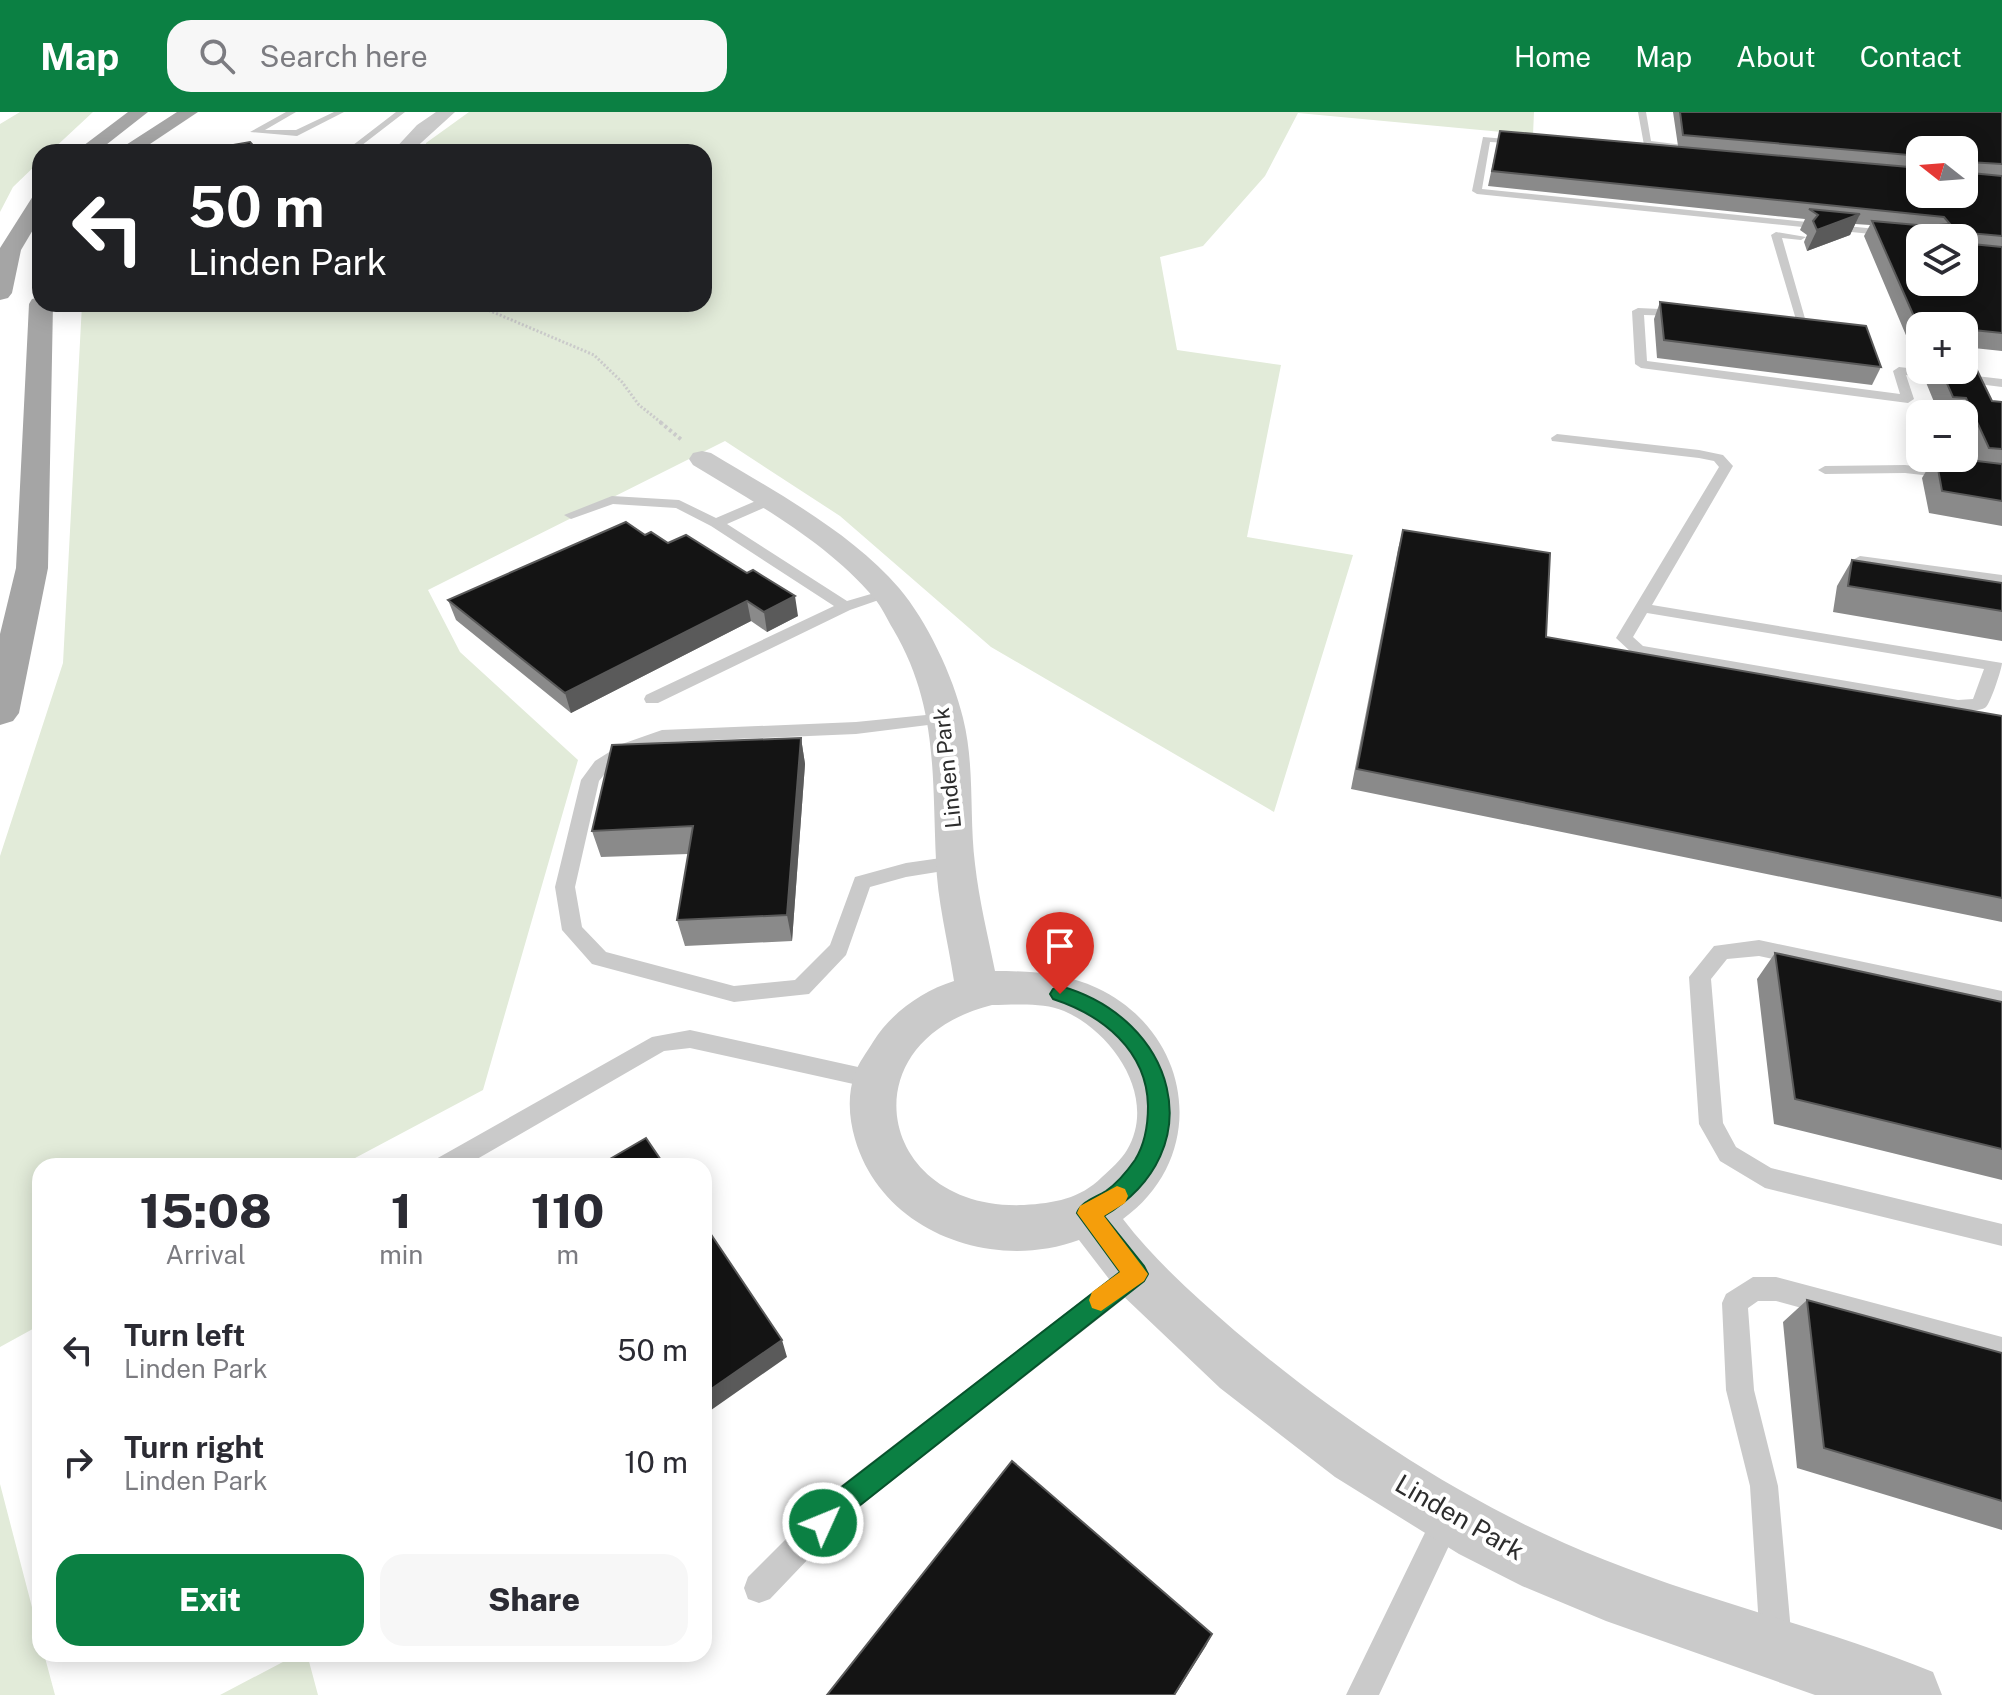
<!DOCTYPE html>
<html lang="en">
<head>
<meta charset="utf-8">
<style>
  :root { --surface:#fff; --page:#f7f7f7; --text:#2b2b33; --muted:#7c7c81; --accent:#0b8043 }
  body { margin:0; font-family:"Public Sans",sans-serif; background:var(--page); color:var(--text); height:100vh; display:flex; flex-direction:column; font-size:30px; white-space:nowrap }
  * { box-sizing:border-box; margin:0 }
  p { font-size:26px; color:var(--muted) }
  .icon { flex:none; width:44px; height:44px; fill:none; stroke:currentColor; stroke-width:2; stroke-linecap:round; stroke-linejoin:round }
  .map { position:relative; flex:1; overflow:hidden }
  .details { position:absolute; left:32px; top:1046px; width:680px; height:504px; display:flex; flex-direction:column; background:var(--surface); border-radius:24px; box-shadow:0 4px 20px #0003 }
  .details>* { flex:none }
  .guide { position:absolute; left:32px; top:32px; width:680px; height:168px; border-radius:24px; box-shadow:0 4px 20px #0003; background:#202124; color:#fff; overflow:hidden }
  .needle { width:52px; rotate:287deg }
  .fabs { position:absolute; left:1906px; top:24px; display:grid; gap:16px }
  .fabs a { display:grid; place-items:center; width:72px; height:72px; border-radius:16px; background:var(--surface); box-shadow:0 4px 20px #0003; font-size:40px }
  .pin { position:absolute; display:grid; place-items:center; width:68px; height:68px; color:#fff; margin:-82px -34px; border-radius:50% 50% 50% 0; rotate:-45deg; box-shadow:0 0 8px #0007 }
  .pin .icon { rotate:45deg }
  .me { position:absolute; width:88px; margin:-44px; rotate:46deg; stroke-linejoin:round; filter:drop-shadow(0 0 6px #0008) }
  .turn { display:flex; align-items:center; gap:28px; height:168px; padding:0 24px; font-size:36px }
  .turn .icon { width:104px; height:104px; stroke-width:2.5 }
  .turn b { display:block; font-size:56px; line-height:68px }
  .eta { display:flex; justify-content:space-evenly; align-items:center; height:136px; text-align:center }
  .eta b { font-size:48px; font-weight:800; line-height:56px }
  .button { display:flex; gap:16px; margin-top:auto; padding:16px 24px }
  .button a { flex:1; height:92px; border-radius:24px; background:var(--accent); color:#fff; font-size:32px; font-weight:800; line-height:92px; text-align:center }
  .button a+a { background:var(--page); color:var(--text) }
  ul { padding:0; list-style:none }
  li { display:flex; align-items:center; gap:24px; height:112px; padding:0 24px }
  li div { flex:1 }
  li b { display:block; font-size:30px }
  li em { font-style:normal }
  header { display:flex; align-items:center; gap:48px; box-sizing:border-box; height:112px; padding:0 40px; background:var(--accent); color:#fff }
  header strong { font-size:38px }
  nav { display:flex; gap:44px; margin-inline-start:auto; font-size:28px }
  .search { width:560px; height:72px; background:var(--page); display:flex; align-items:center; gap:20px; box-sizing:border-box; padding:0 28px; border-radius:24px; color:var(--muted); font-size:30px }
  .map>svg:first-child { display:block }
</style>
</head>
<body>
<header>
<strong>Map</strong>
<div class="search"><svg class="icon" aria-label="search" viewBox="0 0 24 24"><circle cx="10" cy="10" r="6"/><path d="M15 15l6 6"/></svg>Search here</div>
<nav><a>Home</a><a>Map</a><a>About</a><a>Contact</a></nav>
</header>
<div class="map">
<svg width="2002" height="1583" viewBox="0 0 2002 1583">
  <rect width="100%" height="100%" fill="#fff"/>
  <!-- green -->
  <path fill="#e2ebd9" d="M20,0h73l-43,40h-10v9l-27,26 -13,25v-88z
    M469,0h1065l-1,23 -235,-22 -33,63 -62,70 -43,11 17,93 104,15 -34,172 106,18 -79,257 -283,-165 -151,-131 -115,-75 -297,149 32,62 118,108 -95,330 -143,76h-300v159l-40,22v-491l63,-193 19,-359h622v-152h-279l1,-9z
    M0,1372l40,154v16h4l11,41h-55z
    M298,1542h9l11,41h-98z"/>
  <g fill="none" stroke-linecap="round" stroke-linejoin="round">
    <!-- path-far1 -->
    <path stroke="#cacaca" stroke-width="3" stroke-dasharray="2 2" stroke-linecap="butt" d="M474,192l120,51 28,27 17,23 24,19"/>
    <!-- path -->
    <path stroke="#cacaca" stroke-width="4" stroke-dasharray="3 3" stroke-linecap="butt" d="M660,310l23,19"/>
    <!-- lane -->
    <path fill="#cacaca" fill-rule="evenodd" d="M286,0h10l-31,18h31l38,-18h10l-47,24 -47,-4z
      M396,0h9l-52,40h-9z
      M1638,0h8l5,29 57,7 -4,3 -60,-6z
      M1483,25l47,4 -4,3 -36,-2 -8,47 453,46 5,3 -20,1 -443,-45 -5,-3z
      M1776,120l30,5 -5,3 -19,-2 26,91 -23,-1 -6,-3 6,-3 12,1 -26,-88z
      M1638,196l44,2 6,3 -6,3 -38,-1 3,46 253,33 -7,-23 6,-4 103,12v8l-96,-12 8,24 -6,4 -267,-35 -6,-4 -3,-53z
      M1557,322l142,16 24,5 10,11 -81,139 350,58c0,5 -11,39 -16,44 -6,5 -21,3 -28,3l-326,-57 -16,-15 103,-171 -5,-6 -15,-3 -147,-17 -1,-3zM1647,501l337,56 -11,30 -15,1 -315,-54 -10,-9z
      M1905,353l97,11v8l-97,-11 -80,1 -7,-4 7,-4z
      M612,384l67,4 37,18 49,-21h10v6l-48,21 120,77 41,-12 8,5 -46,16 -192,93h-12l-2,-4 2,-4 188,-89 -123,-80 -35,-18 -63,-4 -42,15 -7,-4z
      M1860,444l142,19v10l-147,-22 -2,-3z
      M946,601l6,1 3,4 -3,4 -96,12 -192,8c-25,8 -49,17 -65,39l-24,106 7,40 24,25 128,34 61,-6 35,-35 25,-68 51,-14 49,-7 7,2 3,5 -3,5 -56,9 -36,10 -24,68 -37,39 -75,8 -142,-38 -30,-34 -7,-43 26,-107 14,-19 27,-17 40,-14 194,-8z
      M1759,828l243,51v16l-243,-51 -32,3 -16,20 12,144 13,24 35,21 231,56v22l-237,-58 -45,-27 -21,-37 -10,-147 25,-31z
      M690,918l186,41 8,2 3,7 -3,7 -8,2 -186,-41 -26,3 -199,115h-33l4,-7 216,-122z
      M1136,1150l9,4 4,8 -4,8 -291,229 -84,88 -11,4 -11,-4 -4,-11 4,-11 86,-86 293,-225z
      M1753,1165h23l226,60v26l-226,-62h-18l-10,7 6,82 24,96 14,157 -5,11 -11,5 -11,-5 -5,-11 -10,-157 -24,-96 -4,-87 4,-9z
      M1447,1391l10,5 5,10 -83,177h-33l91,-187z"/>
    <!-- street -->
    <path fill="#cacaca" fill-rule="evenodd" d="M436,0h19l-44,40h-19l25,-27z
      M702,339l9,2c63,38 140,79 188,135 28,33 54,88 64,130 12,48 6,97 12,146 4,36 13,72 20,107 35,0 70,2 102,17 96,45 113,168 26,231 32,42 72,77 112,112 110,93 235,176 370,229 107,43 221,68 328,112l9,23h-127l-209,-74 -84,-35 -63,-32 -124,-77 -115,-89 -101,-96 -40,-52c-87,32 -197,-8 -224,-101 -6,-21 -8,-44 0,-66 4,-11 12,-21 18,-31 18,-29 49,-51 81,-61 -6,-40 -17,-81 -18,-121 -4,-84 2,-155 -43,-231 -6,-10 -11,-22 -19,-31 -48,-57 -119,-95 -181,-133l-4,-6 4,-6zM992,893c23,0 51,-3 72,6 49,21 94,87 63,139 -6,10 -16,19 -25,27 -22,22 -48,26 -78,28 -146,6 -180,-163 -32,-200z"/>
    <!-- primary -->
    <path fill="#a5a5a5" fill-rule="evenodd" d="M128,0h20l-51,40h-22z
      M177,0h21l-60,40h-23z
      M40,82v24l-19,32 -9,43 -4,5 -8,2v-52l33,-52z
      M40,185v7h13l-5,264 -29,145 -6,8 -13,4v-91l16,-66 13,-264 3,-5z"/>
  </g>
  <!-- wall -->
  <path fill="#8a8a8a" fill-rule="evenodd" d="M1673,0h329v239l-38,-4v-21h-44l-1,40 -55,-130 6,-11 -15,-1 -5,11 -43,16 -3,-9 3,-7 -7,-5 5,-11 -317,-33 12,-55 178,15zM1920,38l44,44h-44z
    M1660,190l221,65 -9,18 -215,-27 -3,-39z
    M1931,258h33l28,31 10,1v124l-73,-13 -7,-35 12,-20h18l20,2 -8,-17v-29h-25l-14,-34z
    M1403,418l143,107 456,79v206l-651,-133 47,-240z
    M645,423l23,8 130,73 -31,16 -16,-11 -180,92 -115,-93 -8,-20z
    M1852,448l150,23v58l-169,-29 4,-26z
    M801,626l4,26 -13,177 -107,5 -8,-26 11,-66 -87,3 -9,-26z
    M1775,841l227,49v178l-228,-56 -17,-145z
    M1807,1188l195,53v177l-205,-62 -14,-146z"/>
  <!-- shaded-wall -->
  <path fill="#5a5a5a" d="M1860,102l-10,21 -43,16 10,-21z
    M795,484l3,20 -31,16 -3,-20z
    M747,489l4,20 -180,92 -6,-20z
    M801,626l4,26 -13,177 -5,-26z
    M782,1228l5,17 -83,58v-21z
    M1212,1522l-6,12 -31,49h-1z"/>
  <!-- building -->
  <path fill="#141414" stroke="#5a5a5a" stroke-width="2" fill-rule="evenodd" d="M1680,0h322v52l-33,-2 2,11 31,3v60l-32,-3 2,11 30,3v86l-38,-4v-3h-44v4l-48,-109 56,5 22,-2 -6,-7 -452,-46 8,-40 420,37v26h44v-44h-44v6l-237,-21zM1920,126h44v44h-44z
    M250,30l9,10h-66z
    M1809,97l51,5 -43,16 -4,-9 5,-6z
    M1660,190l206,24 15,41 -217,-27z
    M1964,251l10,1 18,37 10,1v47l-13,-1 -23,-50 -13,-1 -12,-27h23z
    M1936,346h16l50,6v37l-60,-10z
    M626,410l19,13 6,-3 17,11 18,-8 61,38 6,-3 42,26 -31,16 -17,-11 -182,92 -117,-93z
    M1403,418l147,23 -4,84 456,79v182l-645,-129z
    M1852,448l150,23v28l-154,-25z
    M801,626l-14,177 -110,5 16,-94 -101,5 20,-86z
    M1775,841l227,49v147l-207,-50z
    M646,1026l19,28h-67z
    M704,1112l78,116 -78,54z
    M1807,1188l195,53v148l-178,-53z
    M1012,1349l200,173 -38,61h-347z"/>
  <!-- route -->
  <path fill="#0b8043" stroke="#07532c" stroke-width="2" d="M1060,874c115,32 155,163 44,230l40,50 4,8 -4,7 -290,229 -22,22 -9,4 -9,-4 -4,-9 4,-10 21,-21 285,-220 -43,-59c5,-12 18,-15 29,-22 10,-7 22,-21 29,-31 10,-16 13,-36 13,-54 -1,-56 -46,-91 -95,-107l-3,-5 3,-5z"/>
  <!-- slow -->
  <path fill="#f59e0b" d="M1117,1074l8,3 3,7 -3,7 -21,13 44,58 -4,7 -43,30 -9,-3 -3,-8 3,-8 28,-20 -43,-59 3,-7z"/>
  <g text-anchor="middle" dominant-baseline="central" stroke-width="8" stroke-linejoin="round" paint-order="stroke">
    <!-- street labels -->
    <g font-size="22" fill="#2d2d2d" stroke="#fff">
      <text transform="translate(947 656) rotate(-96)">Linden Park</text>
    </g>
    <!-- near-street labels -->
    <g font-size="26" fill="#2d2d2d" stroke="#fff">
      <text transform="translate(1460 1405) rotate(30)">Linden Park</text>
    </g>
  </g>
</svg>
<div class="fabs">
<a><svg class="needle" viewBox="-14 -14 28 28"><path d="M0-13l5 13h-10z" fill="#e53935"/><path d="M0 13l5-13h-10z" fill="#7c7c81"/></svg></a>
<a><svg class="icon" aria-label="layers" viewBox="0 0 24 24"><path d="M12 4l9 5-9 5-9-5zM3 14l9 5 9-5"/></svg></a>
<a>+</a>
<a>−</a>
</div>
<div class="pin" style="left:1060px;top:882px;background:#d93025"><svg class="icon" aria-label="arrive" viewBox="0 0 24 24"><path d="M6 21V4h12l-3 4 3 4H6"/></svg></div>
<svg class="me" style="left:823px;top:1411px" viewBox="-20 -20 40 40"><circle r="17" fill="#0b8043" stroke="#fff" stroke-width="3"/><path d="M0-11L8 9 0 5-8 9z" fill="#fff"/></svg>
<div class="guide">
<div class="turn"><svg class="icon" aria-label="left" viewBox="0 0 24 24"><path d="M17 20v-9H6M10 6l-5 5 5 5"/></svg><div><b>50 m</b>Linden Park</div></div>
</div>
<section class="details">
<div class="eta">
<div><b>15:08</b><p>Arrival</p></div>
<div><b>1</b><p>min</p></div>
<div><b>110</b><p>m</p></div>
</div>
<ul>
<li><svg class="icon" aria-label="left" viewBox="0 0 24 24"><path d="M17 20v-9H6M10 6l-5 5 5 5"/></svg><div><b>Turn left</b><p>Linden Park</p></div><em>50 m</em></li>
<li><svg class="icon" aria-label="right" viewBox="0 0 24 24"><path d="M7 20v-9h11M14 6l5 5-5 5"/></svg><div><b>Turn right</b><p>Linden Park</p></div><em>10 m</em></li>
</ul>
<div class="button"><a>Exit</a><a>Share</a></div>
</section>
</div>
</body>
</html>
